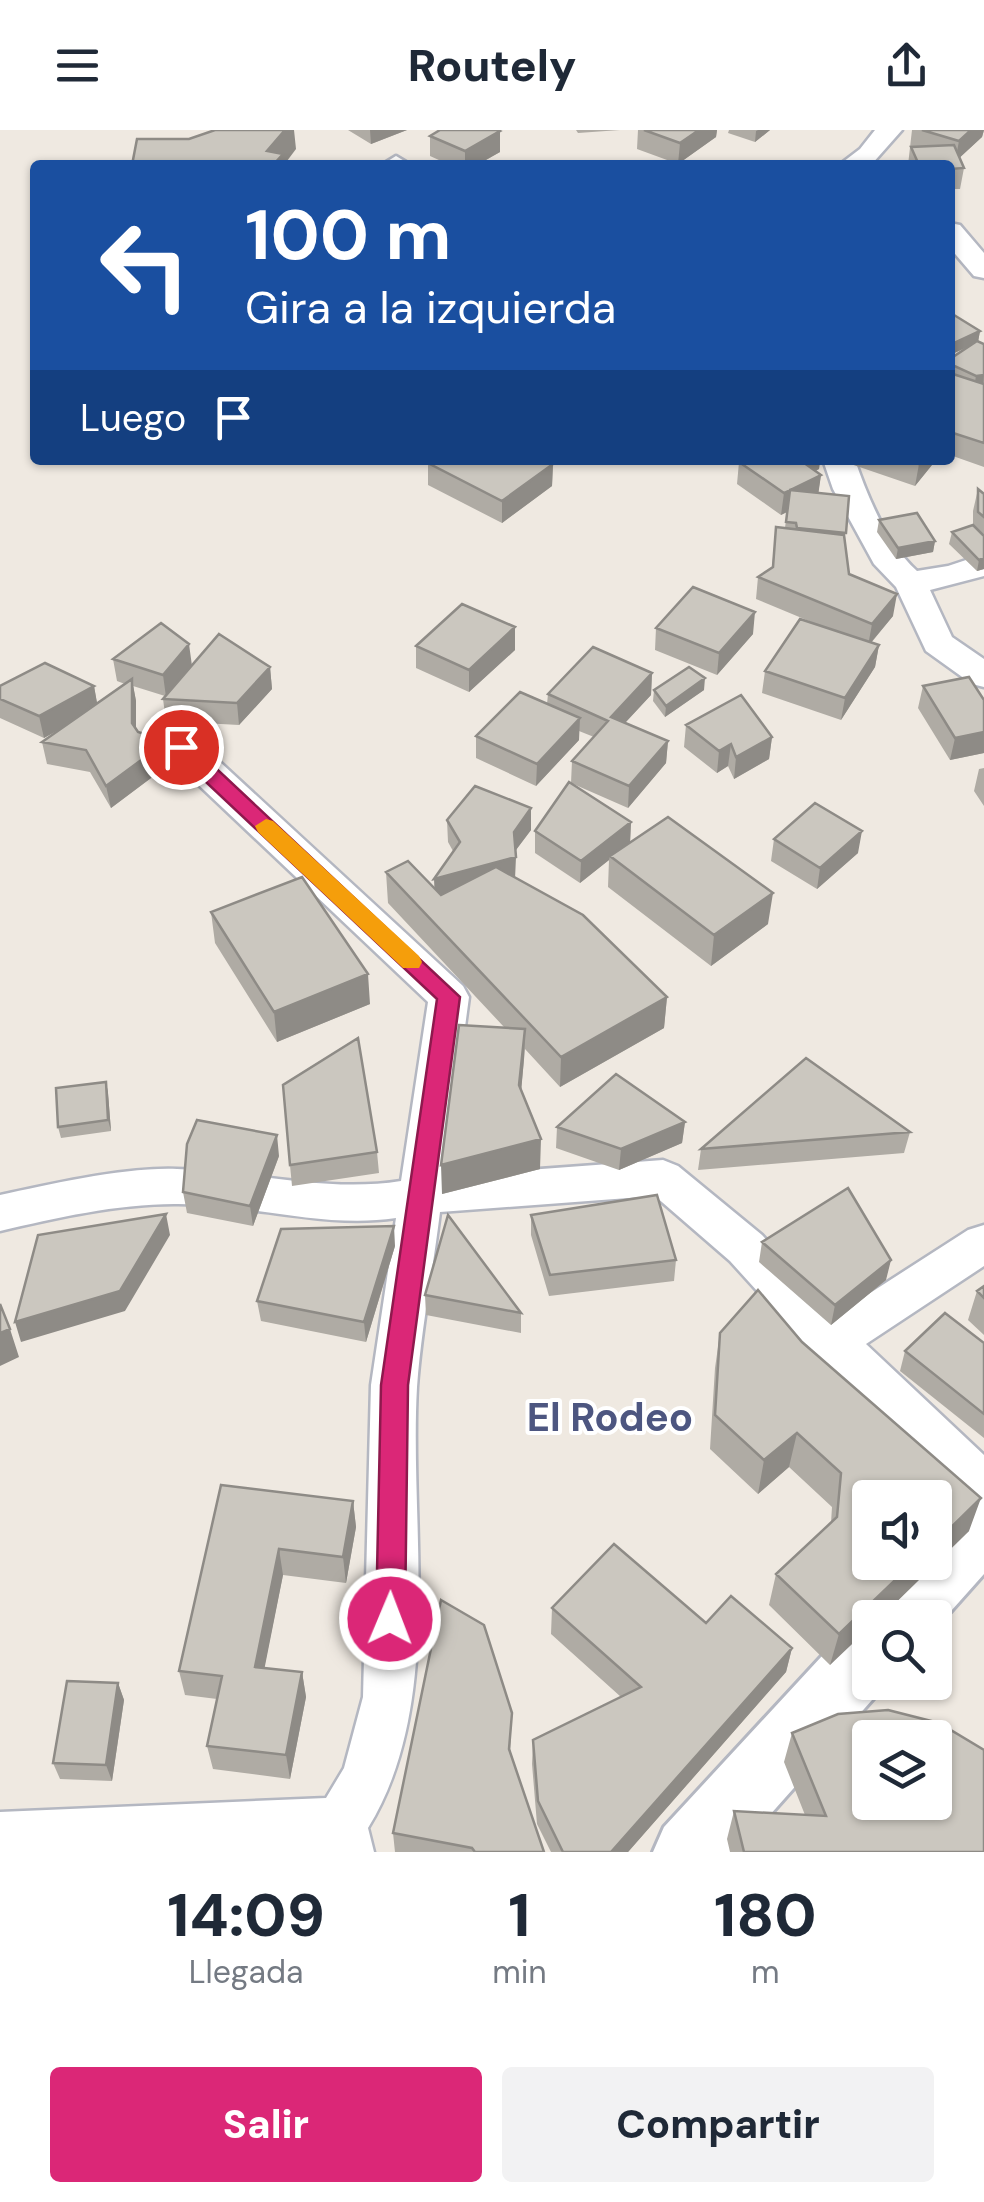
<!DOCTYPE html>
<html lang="es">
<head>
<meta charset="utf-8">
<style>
  :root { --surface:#fff; --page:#f2f2f3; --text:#1f2937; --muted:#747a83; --accent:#db2777 }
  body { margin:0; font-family:"DM Sans",sans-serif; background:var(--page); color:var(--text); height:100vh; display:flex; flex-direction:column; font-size:38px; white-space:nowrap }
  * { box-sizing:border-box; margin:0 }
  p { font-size:32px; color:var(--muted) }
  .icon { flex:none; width:55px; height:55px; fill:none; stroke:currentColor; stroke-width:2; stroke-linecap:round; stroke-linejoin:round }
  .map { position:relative; height:1722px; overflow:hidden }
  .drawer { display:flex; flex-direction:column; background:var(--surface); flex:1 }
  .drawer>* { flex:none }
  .banner { position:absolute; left:30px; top:30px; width:925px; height:305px; border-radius:10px; box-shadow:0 2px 8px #0004; background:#1a4fa0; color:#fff; overflow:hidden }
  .controls { position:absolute; left:852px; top:1350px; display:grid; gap:20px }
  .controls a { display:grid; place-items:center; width:100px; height:100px; border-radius:10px; background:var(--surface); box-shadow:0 2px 8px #0004; font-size:50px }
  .pin { position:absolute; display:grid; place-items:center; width:85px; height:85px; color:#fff; margin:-42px; border:5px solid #fff; border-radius:50%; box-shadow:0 2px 10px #0007 }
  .me { position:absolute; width:110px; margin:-55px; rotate:1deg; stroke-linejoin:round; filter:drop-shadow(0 0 8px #0008) }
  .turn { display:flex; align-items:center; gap:35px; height:210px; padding:0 50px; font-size:45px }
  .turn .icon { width:130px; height:130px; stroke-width:2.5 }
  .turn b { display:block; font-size:70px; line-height:85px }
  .then { display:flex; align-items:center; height:95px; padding:0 50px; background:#0003; gap:20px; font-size:38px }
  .eta { display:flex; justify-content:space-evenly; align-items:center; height:170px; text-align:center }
  .eta b { font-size:60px; font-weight:800; line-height:70px }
  .button { display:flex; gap:20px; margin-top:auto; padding:20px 50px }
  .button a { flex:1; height:115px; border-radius:10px; background:var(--accent); color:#fff; font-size:40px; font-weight:800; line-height:115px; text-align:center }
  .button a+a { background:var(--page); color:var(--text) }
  header { display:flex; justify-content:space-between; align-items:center; height:130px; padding:0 50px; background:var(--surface); font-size:45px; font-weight:800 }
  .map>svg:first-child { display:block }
</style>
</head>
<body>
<header><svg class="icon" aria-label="menu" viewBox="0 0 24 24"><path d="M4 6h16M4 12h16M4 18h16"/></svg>Routely<svg class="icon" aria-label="share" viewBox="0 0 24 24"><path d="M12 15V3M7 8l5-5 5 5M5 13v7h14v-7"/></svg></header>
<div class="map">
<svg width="984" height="1722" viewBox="0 0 984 1722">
  <rect width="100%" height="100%" fill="#efe9e1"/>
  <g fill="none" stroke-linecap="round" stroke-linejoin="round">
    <!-- minor casing -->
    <g stroke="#b4b7c1" stroke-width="5">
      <path id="minor" d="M875,0h27l-31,35h-32l21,-16z
        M396,26l15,9 -28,-1z
        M950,93l10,2 24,28v25l-10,-2 -24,-28z
        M823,330h32c13,38 32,84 62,111l31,-5 36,-12v22l-54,14 22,47 32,22v28l-12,-3 -46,-33 -30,-64 -22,-23 -41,-75z
        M181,605l13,3 269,248 6,11 -24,179 218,-16 15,6 84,69 74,80 132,-85 16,-5v41l-118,78 118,111v53l-17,-7 -151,-145 -86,-95 -75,-65 -215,16c-7,58 -19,117 -23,175 -8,141 28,316 -49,441l6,24h-374v-40l326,-14 18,-30 19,-71 8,-312 25,-167c-74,11 -147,-15 -222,-14 -57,0 -118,14 -174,27v-36c52,-11 124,-28 177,-26 75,2 149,24 224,12l27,-179 -260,-246 -5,-9 5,-9z"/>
    </g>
    <!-- tertiary casing -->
    <g stroke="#b4b7c1" stroke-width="6">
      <path id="tertiary" d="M984,1367v77l-49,55v-11l-65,2 9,-24 30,-34h26v-27l26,-29z
        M870,1491v61h18l-151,170h-84l11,-25 182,-197z"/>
    </g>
    <!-- minor -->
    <use href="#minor" fill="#fff" fill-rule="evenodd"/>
    <!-- tertiary -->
    <use href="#tertiary" fill="#fff" fill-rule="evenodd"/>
  </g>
  <!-- wall -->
  <path fill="#afaba4" d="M348,0h59l-36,14z
    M576,0h44l-42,3z
    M638,0h79l-1,7 -38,27 -41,-15z
    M729,0h41l-15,12 -27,-9z
    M912,0h72l-2,7 -23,21 5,10 -4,21h-10v-24h-42z
    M430,6l70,16 -23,13h-27l-20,-9z
    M980,201l-2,11 6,2v123l-34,-12v-96l18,-12 -18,8z
    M747,330h73l-1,9 -4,2 6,4 -3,18 31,3 -5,45 5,33 44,42 -22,27 8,2 -4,22 -34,53 -79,-27 3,-22 56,-45 -65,-27 2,-22 14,-10 4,-40 9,1 2,-16 -6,3 -44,-31 2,-22z
    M839,330h97l-21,26z
    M428,333l125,1 -1,22 -50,37 -74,-38z
    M978,359l6,5v75l-7,2 -28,-27 3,-12 21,-7v-14z
    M879,390l56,21 -2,11 -37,7 -19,-27z
    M656,498l97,6 -36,41 -62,-25z
    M416,516l99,4 -46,42 -53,-24z
    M113,529l79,7 78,1 2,22 -33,36 -73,-4 -3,-22 2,-3 -32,-10 3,15v28l2,3 29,9 4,22 -60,45 -21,-36 -43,-8 -5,-22 23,-16 -21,12 -44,-20v-32h94l3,18 28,-20 -8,-3z
    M652,543l-1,22 -26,28 43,18 -2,22 -38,45 -57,-25 1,-22 22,-24 -15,-6v9l-43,46 -60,-28v-22l71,-32 1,-10z
    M923,556l61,14v53l-34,7 -32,-52z
    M654,560h50l-39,27 -12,-16z
    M686,595l86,12 -3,22 -35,20 -6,-13 -11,7 -33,-26z
    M984,638v38l-10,-15 5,-22z
    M531,678v22l-16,21v27l152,119 -3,31 -104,59 -35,-38 -4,41 19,79 -98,25 62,-167 -116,-124 -2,-31 48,17 19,-38 -5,-9 -1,-22z
    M631,692l-1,20 138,82 -57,42 -103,-79 1,-27 -29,23 -45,-30v-22z
    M774,709l84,14 -41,36 -46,-28z
    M211,782l159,92 -93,38 -62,-99z
    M106,952l2,11 3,38 -50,7 -3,-11z
    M685,992l-3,21 -63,27 -63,-22 1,-21z
    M910,1002l-6,21 -206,17 3,-21z
    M377,1022l2,21 -87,13 -2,-21z
    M279,1026l-26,70 -66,-13 -4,-21z
    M531,1085l145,45 -2,21 -125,15 -18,-61z
    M762,1112l124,38 -55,45 -72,-63z
    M395,1116l-29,96 -105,-21 -4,-20z
    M984,1156v49l-16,-15 9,-29z
    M425,1165l96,18v20l-95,-18z
    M720,1203l82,9 167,189 -89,87h-10l-40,47 -61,-60 7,-31 55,-51 1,-16 -43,-40 -31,27 -48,-45 5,-81z
    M984,1213v95l-84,-67 5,-20z
    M221,1355l132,16 3,26 -10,56 -63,-8 -19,93 38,4 4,25 -16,82 -77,-10 -6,-23 10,-47 -32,-4 -6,-24z
    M552,1478l154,15 86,25 -6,24 -158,180h-77l-14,-28 -5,-60 1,-24 88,-43 -70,-63z
    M118,1553l6,17 -12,81 -52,-2 -7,-16z
    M512,1583l-2,40 34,99h-149l-2,-19z
    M792,1603l192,119h-254l-3,-13 7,-28 71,4 -21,-53z"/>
  <!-- shaded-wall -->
  <path fill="#8e8b86" d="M246,0h48l2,19 -12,16h-16z
    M370,0h37l-36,14z
    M699,0h18l-1,7 -38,27 2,-21z
    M758,0h12l-15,12 1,-11z
    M971,0h13l-2,7 -27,25 4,-21z
    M500,1v21l-23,13h-12v-14z
    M980,201l-2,11 -28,13v-10z
    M984,245l-1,21 -11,2 4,-22z
    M798,330h22l-1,9 -24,12z
    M923,330h13l-21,26 4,-22z
    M553,334l-1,22 -50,37v-22z
    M821,345l-3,21 -37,19 3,-22z
    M935,411l-2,11 -37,7 2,-11z
    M984,428v11l-7,2 2,-11z
    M897,464l-4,22 -25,30 4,-22z
    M755,482l-2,22 -36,41 2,-22z
    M515,497v23l-46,42v-22z
    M189,514l3,22 -26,31 -3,-22z
    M879,515l-4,22 -34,53 4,-22z
    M270,537l2,22 -33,36 -2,-22z
    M652,543l-1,22 -41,44 1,-22z
    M705,548l-1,12 -39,27 1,-11z
    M132,549l4,22v44l-4,-22z
    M94,556l4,22 -54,30 -5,-22z
    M580,588l-1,22 -43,46 1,-22z
    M984,602v21l-34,7 5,-22z
    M772,607l-3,22 -35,20 2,-22z
    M167,611l4,22 -60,45 -5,-22z
    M668,611l-2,22 -38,45 1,-22z
    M731,614l-3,22 -11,7 2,-22z
    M531,678v22l-18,24 1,-22z
    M631,692l-1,22 -20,12 -1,4 -29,23 1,-22z
    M862,701l-4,22 -41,36 3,-21z
    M516,727l-1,22 -80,22 -1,-22z
    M773,763l-5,31 -57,42 3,-31z
    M368,844l2,30 -93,38 -3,-30z
    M667,867l-3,31 -104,59 1,-30z
    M525,899l-1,30 -5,56v-30z
    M106,952l2,11 3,38 -3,-11z
    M685,992l-3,21 -63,27 2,-21z
    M277,1005l2,21 -26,70 -3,-20z
    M541,1009l-1,30 -98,25 -1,-29z
    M166,1084l4,21 -45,76 -104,31 -6,-20z
    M394,1096l1,20 -29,96 -2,-20z
    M891,1130l-5,20 -55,45 4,-20z
    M10,1199l9,28 -19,9v-33z
    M797,1303l-8,34 -31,27 6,-34z
    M981,1368l-12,33 -89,87h-10v9l-40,38 9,-31 75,-72h21v-19z
    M353,1371l3,26 -10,56 -3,-26z
    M279,1419l4,26 -23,116 -5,-24z
    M792,1518l-6,24 -158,180h-17z
    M302,1542l4,25 -16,82 -4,-24z
    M118,1553l6,17 -12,81 -6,-16z"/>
  <!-- building -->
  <path fill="#cbc7bf" stroke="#8e8b86" stroke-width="2.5" fill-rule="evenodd" d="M215,0h70l-18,21 16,3 -10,11h-141l5,-26h52z
    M440,0h58l2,1 -35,20 -35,-15z
    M644,0h55l-19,13z
    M922,0h49l-12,11z
    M954,15l10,23 -14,1v-4h-31l-8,-18z
    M954,185l26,16 -30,14v-29z
    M977,211l7,3v31l-8,1 -26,-12v-5z
    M953,244l31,10v59l-34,-11v-55z
    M432,330h113l8,4 -51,37 -74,-38z
    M747,330h53l21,15 -37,18 -45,-31z
    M907,330h16l-4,4z
    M978,359l6,5v23l-6,-5z
    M790,360l59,6 -3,37 -49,-5 -1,-5 -10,-1z
    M917,383l18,28 -37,7 -19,-28z
    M973,395l11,11v22l-5,2 -27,-28z
    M776,397l68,8 5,39 48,20 -25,30 -114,-47 15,-10z
    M693,457l62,25 -36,41 -63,-25z
    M462,474l53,23 -46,43 -53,-24z
    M800,489l79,26 -34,53 -80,-27z
    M161,493l28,21 -26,31 -50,-16z
    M219,504l51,33 -33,36 -74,-4z
    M593,517l59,26 -41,44 57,24 -39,45 -57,-25 36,-40 -60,-27z
    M45,533l49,23 -55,30 -39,-17v-13z
    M689,537l16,11 -39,28 -12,-16z
    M969,547l15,23v32l-29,6 -32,-52z
    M132,549v44l6,9 29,9 -61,45 -20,-36 -44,-8z
    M520,562l60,26 -43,46 -61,-28z
    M741,565l31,42 -36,20 -5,-13 -12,7 -33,-26z
    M569,652l62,40 -50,39 -46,-30z
    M475,656l56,22 -17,24 2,25 -82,22 26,-37 -13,-22z
    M815,673l47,28 -42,37 -46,-29z
    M668,687l105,76 -59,42 -104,-79z
    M408,731l33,34 55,-28 87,48 84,82 -106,60 -175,-185z
    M302,747l66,97 -94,38 -63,-100z
    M459,895l66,4 -6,56 22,54 -100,26z
    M358,908l19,114 -87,13 -7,-80z
    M806,928l104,74 -209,17z
    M616,944l69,48 -64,27 -64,-22z
    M106,952l2,38 -50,7 -2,-39z
    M197,990l80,15 -27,71 -67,-14 4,-48z
    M848,1058l43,72 -56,45 -73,-63z
    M657,1065l19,65 -126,15 -19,-60z
    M166,1084l-46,77 -105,31 23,-87z
    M448,1085l73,98 -96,-18z
    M394,1096l-30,96 -107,-21 24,-72z
    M984,1156v12l-7,-7z
    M758,1160l44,52 179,156 -46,45v-45h-65v64h44l-75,72 -63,-60 61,-57 4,-44 -44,-40 -33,27 -49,-45 5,-82z
    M0,1174l10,25 -10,4z
    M945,1183l39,30v71l-79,-63z
    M221,1355l132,16 -10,56 -64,-8 -24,118 47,5 -16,83 -79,-9 15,-70 -43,-5z
    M614,1414l92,79 25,-27 61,52 -181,204h-48l-25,-51 -5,-61 108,-53 -89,-79z
    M441,1470l43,25 28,88 -3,36 35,103h-69l-3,-4 -79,-15z
    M67,1551l51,2 -12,82 -53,-2z
    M888,1580l51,13 45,27v102h-240l-10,-41 92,5 -34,-83 46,-19zM870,1608h65v64h-65z"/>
  <!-- route -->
  <path fill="#db2777" stroke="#8e194d" stroke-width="2.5" d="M181,610l7,2 272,255 -52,388 -3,234 -5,9 -10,4 -10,-4 -4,-9 5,-234 56,-386 -263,-247 -3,-5z"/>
  <!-- slow -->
  <path fill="#f59e0b" d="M266,689l7,2 146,135 3,6 -3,6h-16l-145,-136 -3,-6z"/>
  <g text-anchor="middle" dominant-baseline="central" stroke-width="8" stroke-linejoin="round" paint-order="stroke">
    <!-- quarter labels -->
    <g font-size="40" font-weight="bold" fill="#4d5680" stroke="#fff">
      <text x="610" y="1287">El Rodeo</text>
    </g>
  </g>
</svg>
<div class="controls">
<a><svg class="icon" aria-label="sound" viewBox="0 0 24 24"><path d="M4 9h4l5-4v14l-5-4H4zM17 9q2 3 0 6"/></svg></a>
<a><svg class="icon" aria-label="search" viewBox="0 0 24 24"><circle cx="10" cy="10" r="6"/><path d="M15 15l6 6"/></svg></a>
<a><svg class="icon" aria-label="layers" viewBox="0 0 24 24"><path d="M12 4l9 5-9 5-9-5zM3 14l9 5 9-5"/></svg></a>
</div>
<div class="pin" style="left:181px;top:617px;background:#d93025"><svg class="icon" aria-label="arrive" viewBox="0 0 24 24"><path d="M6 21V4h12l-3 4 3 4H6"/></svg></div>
<svg class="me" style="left:390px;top:1489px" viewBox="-20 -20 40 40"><circle r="17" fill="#db2777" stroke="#fff" stroke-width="3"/><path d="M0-11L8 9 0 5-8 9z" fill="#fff"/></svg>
<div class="banner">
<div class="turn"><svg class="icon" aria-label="left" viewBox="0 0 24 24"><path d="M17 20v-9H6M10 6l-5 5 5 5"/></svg><div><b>100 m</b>Gira a la izquierda</div></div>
<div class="then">Luego<svg class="icon" aria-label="arrive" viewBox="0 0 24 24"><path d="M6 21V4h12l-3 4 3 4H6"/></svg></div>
</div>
</div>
<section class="drawer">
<div class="eta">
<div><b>14:09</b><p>Llegada</p></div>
<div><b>1</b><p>min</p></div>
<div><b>180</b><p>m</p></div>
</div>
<div class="button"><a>Salir</a><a>Compartir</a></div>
</section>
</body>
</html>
